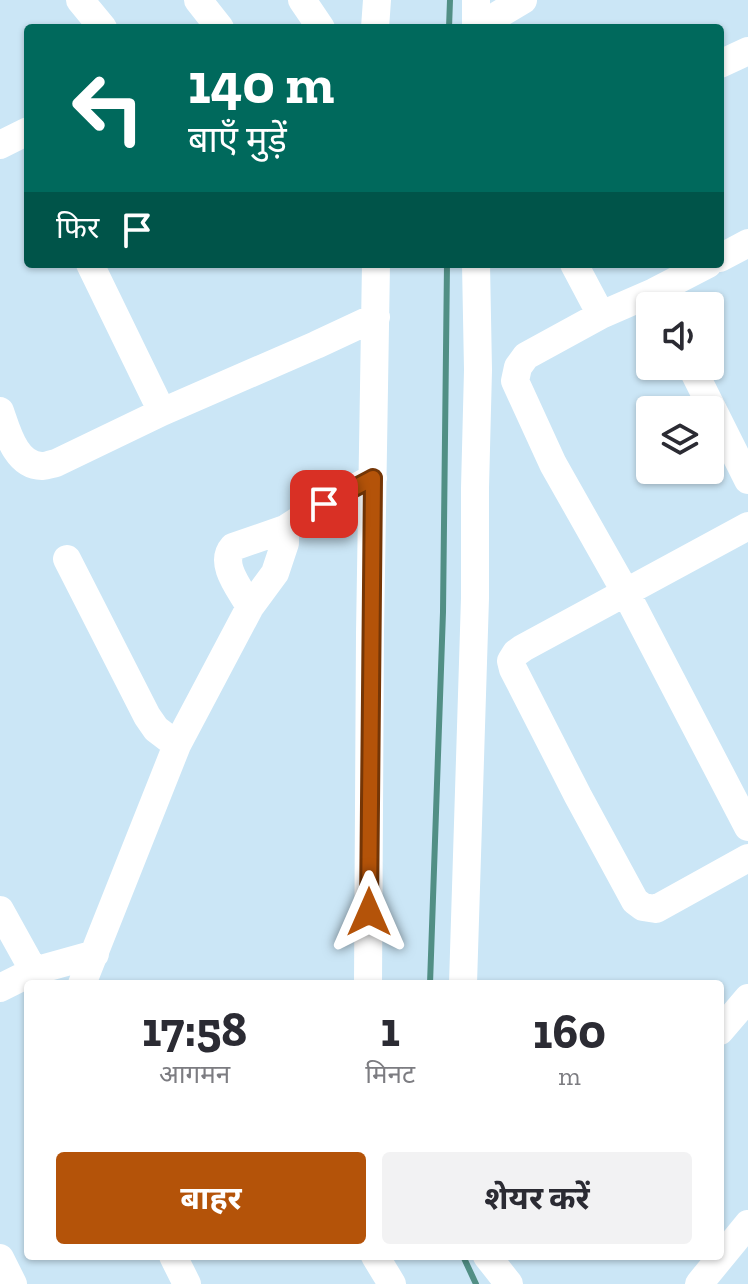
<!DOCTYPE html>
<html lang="hi">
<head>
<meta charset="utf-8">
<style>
  :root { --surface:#fff; --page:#f2f2f3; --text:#2b2b33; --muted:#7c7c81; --accent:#b45309 }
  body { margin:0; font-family:"Zilla Slab","Noto Sans Devanagari",serif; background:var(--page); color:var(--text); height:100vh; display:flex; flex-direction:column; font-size:30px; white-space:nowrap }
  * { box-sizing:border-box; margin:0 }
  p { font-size:26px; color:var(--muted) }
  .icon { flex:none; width:44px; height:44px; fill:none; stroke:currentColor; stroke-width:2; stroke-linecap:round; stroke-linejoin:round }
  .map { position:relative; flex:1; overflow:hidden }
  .details { position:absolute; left:24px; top:980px; width:700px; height:280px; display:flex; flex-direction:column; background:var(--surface); border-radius:8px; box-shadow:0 2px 6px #0004 }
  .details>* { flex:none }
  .banner { position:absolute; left:24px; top:24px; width:700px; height:244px; border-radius:8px; box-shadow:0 2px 6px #0004; background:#00695c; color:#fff; overflow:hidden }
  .controls { position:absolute; left:636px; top:292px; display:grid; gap:16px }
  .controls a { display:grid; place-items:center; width:88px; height:88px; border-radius:8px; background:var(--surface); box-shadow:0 2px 6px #0004; font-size:40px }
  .pin { position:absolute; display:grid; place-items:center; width:68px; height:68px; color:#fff; margin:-34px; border-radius:16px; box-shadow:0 4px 12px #0006 }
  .me { position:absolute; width:88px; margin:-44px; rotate:0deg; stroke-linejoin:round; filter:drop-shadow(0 0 6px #0008) }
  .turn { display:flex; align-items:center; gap:28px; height:168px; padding:0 32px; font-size:36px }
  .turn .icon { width:104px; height:104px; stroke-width:2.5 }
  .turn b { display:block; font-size:56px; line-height:68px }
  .then { display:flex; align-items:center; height:76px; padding:0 32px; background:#0003; gap:16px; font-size:30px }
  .eta { display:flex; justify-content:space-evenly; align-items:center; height:136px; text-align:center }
  .eta b { font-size:48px; font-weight:700; line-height:56px }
  .action { display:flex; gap:16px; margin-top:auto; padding:16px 32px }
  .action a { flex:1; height:92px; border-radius:8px; background:var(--accent); color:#fff; font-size:32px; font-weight:700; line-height:92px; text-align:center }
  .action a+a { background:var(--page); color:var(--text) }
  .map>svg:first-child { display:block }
</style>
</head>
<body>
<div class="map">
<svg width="748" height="1284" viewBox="0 0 748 1284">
  <rect width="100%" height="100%" fill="#cbe6f6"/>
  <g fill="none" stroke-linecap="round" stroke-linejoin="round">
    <!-- stream -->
    <path stroke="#518f85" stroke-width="6" d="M449,28l1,-28
      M430,984l13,-372 4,-348
      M463,1256l13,28"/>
    <!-- minor -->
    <path stroke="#fff" stroke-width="28" d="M80,0l23,28
      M198,0l22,28
      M302,0l19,28
      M498,15l25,-15
      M375,28l2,-28
      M476,28v-28
      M720,64l28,-13
      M0,145l28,-14
      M720,258l28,-15
      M90,264l72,148
      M574,264l27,51
      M708,264l-54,28 -53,23 -75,41 -8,11 -3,14 38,83 73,129 122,234
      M691,366l57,114
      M0,411c7,20 16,56 43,55 4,0 8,-2 13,-3l106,-51 154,-67 60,-28
      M748,526l-225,122 -7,5 -5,8 2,8 65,127 57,105 8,6 13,2 92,-51
      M67,559l80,157 9,13 21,16
      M250,607c-9,-17 -32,-43 -17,-60l52,-18 39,-25 49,-26
      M0,910l41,74
      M82,984l95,-239 73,-138 25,-34 10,-30v-14
      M368,984l2,-351 6,-369
      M463,984l12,-386v-110l3,-118 -2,-106
      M0,988l34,-17 61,-17
      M720,1031l28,-33
      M173,1256l14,28
      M375,1256l17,28
      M487,1256l22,28
      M0,1258l13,26
      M699,1284l49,-60"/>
  </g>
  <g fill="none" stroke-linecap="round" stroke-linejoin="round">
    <!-- route casing -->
    <g stroke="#753606" stroke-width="20">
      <path id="route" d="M324,504l49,-26 -4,434"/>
    </g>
    <!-- route -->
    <use href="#route" stroke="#b45309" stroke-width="14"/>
  </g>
</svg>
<div class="controls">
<a><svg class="icon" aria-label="sound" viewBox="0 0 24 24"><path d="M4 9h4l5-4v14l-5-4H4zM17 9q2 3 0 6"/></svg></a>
<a><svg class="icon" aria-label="layers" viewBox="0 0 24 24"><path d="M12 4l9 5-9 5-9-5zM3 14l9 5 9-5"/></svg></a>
</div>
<div class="pin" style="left:324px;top:504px;background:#d93025"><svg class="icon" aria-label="arrive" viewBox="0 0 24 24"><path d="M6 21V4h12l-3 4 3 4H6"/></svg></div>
<svg class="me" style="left:369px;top:912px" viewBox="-20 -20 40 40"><path d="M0-17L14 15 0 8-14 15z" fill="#b45309" stroke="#fff" stroke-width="4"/></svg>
<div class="banner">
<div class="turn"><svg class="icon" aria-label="left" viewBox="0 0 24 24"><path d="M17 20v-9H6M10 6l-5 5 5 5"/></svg><div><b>140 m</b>बाएँ मुड़ें</div></div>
<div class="then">फिर<svg class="icon" aria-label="arrive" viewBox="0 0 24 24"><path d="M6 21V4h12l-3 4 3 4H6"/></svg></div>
</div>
<section class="details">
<div class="eta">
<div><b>17:58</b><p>आगमन</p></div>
<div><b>1</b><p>मिनट</p></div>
<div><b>160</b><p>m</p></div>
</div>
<div class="action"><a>बाहर</a><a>शेयर करें</a></div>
</section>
</div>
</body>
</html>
